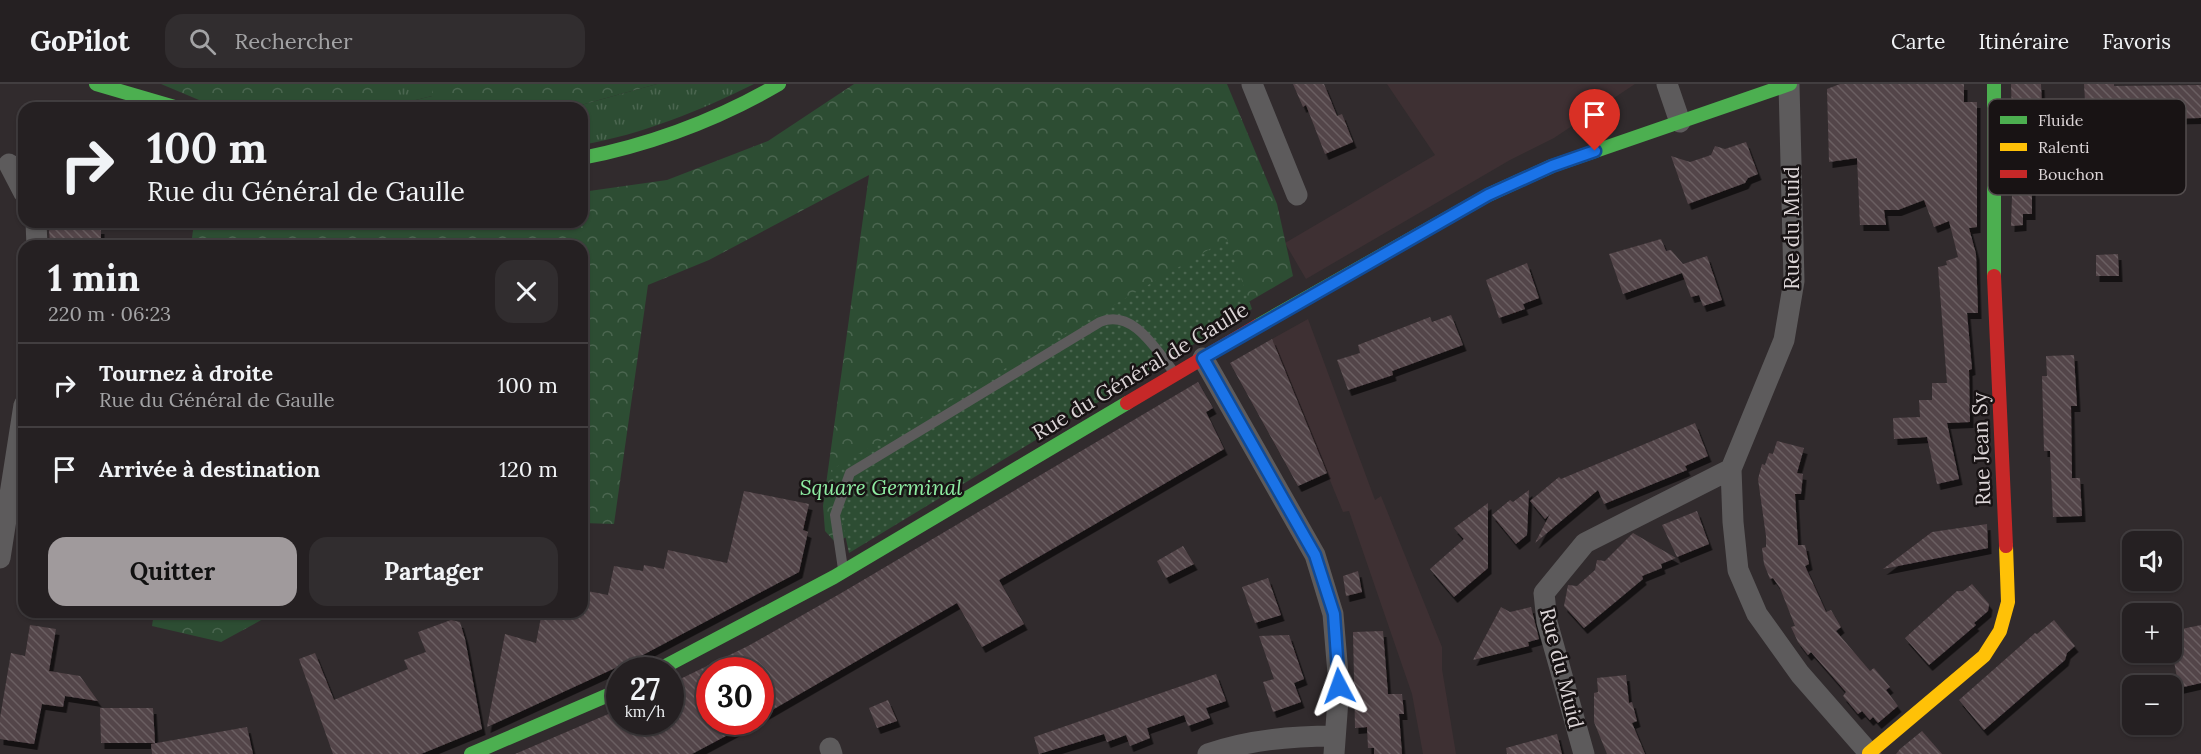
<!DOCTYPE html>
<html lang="fr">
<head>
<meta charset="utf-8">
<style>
  :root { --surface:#252022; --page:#312d2f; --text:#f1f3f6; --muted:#a3a3a5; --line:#423e40; --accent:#a09a9c }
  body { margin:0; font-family:Lora,serif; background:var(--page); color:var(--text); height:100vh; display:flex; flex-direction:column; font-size:22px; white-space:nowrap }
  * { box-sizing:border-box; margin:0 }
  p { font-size:20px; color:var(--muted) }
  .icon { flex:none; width:33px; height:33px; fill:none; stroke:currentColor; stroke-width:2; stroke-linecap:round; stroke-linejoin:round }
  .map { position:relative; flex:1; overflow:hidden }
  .sheet { position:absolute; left:18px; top:156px; width:570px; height:378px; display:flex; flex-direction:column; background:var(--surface); border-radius:18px; box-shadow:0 2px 4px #0004,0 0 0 2px var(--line) }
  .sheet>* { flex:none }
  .banner { position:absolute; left:18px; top:18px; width:570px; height:126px; border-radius:18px; box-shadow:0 2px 4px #0004,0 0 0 2px var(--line); background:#252022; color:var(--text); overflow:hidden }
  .fabs { position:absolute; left:2122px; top:447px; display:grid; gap:12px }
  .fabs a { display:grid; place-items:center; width:60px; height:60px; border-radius:12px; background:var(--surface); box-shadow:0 2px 4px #0004,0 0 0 2px var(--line); font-size:30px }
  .speed { position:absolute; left:606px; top:573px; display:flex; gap:12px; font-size:30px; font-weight:700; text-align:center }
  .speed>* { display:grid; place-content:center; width:78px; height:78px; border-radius:50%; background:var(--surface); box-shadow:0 2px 4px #0004,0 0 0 2px var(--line); line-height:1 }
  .speed small { font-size:15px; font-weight:400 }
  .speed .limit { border:9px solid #d22; background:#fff; color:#111 }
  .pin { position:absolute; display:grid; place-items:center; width:51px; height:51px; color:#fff; margin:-62px -26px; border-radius:50% 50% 50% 0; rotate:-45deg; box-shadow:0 0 6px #0007 }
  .pin .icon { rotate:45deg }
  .me { position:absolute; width:66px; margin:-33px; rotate:356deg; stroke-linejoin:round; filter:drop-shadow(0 0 4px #0008) }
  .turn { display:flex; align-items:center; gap:21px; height:126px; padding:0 30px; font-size:27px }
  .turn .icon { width:78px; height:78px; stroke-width:2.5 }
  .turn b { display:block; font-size:42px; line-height:51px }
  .round { display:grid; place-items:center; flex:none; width:63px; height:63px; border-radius:18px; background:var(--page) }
  .summary { display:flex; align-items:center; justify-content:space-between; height:102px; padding:0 30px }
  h1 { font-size:36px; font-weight:800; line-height:45px }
  .button { display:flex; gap:12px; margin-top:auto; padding:12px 30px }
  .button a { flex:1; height:69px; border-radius:18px; background:var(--accent); color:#111; font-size:24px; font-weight:800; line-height:69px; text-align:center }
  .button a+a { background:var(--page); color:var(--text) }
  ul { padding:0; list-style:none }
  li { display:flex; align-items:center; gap:18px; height:84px; padding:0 30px; border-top:2px solid var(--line) }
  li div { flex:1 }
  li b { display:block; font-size:22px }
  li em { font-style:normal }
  header { display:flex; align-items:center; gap:36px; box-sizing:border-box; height:84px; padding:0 30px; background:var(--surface); border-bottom:2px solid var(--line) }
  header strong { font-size:28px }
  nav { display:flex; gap:33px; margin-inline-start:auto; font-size:21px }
  .search { width:420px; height:54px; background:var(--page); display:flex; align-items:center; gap:15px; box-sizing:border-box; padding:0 21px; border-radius:18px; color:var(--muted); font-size:22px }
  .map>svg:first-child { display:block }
</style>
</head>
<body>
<header>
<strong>GoPilot</strong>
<div class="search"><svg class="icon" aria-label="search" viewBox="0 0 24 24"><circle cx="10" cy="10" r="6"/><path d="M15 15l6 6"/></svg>Rechercher</div>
<nav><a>Carte</a><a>Itinéraire</a><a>Favoris</a></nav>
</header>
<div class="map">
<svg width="2201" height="670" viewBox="0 0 2201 670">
  <defs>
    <pattern id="grass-tufts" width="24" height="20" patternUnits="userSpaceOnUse" patternTransform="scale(1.5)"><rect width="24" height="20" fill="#2d4d33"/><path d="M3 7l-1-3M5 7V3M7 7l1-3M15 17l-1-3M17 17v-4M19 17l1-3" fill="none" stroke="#4b6650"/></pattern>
    <pattern id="forest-crowns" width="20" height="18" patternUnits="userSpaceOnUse" patternTransform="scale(1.5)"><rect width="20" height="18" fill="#2d4d33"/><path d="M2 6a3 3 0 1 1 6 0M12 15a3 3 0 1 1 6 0" fill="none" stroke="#4b6650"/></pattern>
    <pattern id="park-dots" width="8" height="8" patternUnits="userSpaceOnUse" patternTransform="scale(1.5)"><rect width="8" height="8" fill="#2d4d33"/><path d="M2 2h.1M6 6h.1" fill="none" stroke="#4b6650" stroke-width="1.8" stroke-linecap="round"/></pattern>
    <pattern id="building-back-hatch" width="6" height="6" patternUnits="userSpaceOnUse" patternTransform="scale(1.5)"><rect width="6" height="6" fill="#534448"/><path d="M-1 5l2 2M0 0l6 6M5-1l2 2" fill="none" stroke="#6b5e62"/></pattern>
    <filter id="shadow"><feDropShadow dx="3.5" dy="6" stdDeviation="0" flood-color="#0009"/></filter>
  </defs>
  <rect width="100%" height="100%" fill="#312b2d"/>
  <!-- built -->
  <path fill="#3e3033" d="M1387,0h248l-81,54 -44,22 -204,119 -21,-36 150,-88z
    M1308,235l67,181 6,-4 61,151v22l14,85h-33l-11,-60 -63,-183 -6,1 -71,-173z"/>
  <!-- grass -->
  <path fill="url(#grass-tufts)" d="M387,0h45v12l-45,11z
    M657,0h97c-55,27 -111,50 -172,61v-37h-12z"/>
  <!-- forest -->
  <path fill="url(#forest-crowns)" d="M161,0h226v23l45,-11v-12h225l-87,24h-352z
    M854,0h373l50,120 16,72 -457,267 -11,-12 -2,-25 46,-331 -160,85 -61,25 -34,239 -32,-1v-277h-391l3,-24h388v-30l85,-12 101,-39z
    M154,528h122l-55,30 -69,-16z"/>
  <!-- park -->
  <path fill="url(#park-dots)" d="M1227,155l25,70 -403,244 -18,-83z"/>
  <!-- building -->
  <path fill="url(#building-back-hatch)" filter="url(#shadow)" d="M1293,0h31l13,32 5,-2 11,28 -28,12 -19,-49 -3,2z
    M1840,0h124v18h13v125l-8,1 7,26 2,59h-11l5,56 -3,1 1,52 -23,1 12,56 -22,5 -10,-47 -33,2 -1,-21 27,-1 -1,-17h13v-17h15l-9,-116 9,-2 -1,-4 12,-4 -9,-36 -15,6 -10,-27 -26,10h-14l2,15h-26l-3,-67 -28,4 -2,-73z
    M2011,0h30l4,93h-13v37h-9v11l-12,1 2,-61h8l-1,-49h-8z
    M2084,0h30v2l87,-1v33l-51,1v-4l-64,2z
    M1746,58l12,32 -10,4 -3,5 -57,21 -17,-48 19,6 21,-7 4,-9 10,3z
    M101,144v18h-51l-1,-17z
    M1661,155l5,12 5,-1 12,14 24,-8 15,44 -19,6 -4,-11 -8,2 -9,-24 -59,21 -14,-40z
    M2118,170l1,22h-23v-21z
    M1527,179l12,35 -16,6 2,5 -26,9 -13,-38z
    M1451,231l12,30 -71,26 1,4 -45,15 -11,-30 23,-7 -2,-8 72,-28 2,5z
    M1272,255l55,134 -29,13 -68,-123z
    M2074,271l3,51h-6l1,72h8l2,38 -29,1 -3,-66h-6l-2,-75h5l-1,-20z
    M1198,298l15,26 -7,4 18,37 -225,131 25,44 -42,23 -25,-44 -197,114v-47h-50v52h42l-60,32h-177l105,-45v13h50v-38l78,-38 95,-54z
    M1695,339l13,33 -23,10 2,4 -83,34 -6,-14 -63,53 15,-29 -5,5 -15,-18 29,-24 2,2z
    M1777,357l27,7 -7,25 6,1 -2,20h-6l3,51h7l4,19 -4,2 21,46 5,-2 10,17 -5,4 34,40 4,-3 16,19 -4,3 12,16 -20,17 -5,-6 -3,3 -8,-9 -4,3 -15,-18 3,-4 -35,-40 -3,3 -10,-13 -7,-15 4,-1 -15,-38 -7,-10 -3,1 -6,-15 -2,-16 4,-1v-11l-8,-57 4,-15 3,1 4,-12 4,1z
    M1529,406l-2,45 -11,9 -24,-29 18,-15 3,2z
    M744,407l65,13 -6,26 5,2 -9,40 -160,85 -152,70 18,-93 31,9 6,-31h40v-22l26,5 6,-29 29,5 1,-6 20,4 4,-19 59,13z
    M1488,419v65l-34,29 -24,-28 34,-30 -10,-11z
    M1697,427l12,33 -32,13 -15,-32z
    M1987,440l1,24 -105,21 49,-37z
    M1633,449l43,25 -15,6 1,4 -20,8 1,3 -59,49 -20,-22 4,-21 9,1 18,-16 2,-10 8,1z
    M1183,462l11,18 -28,14 -9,-17z
    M1358,487l4,21 -16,4 -3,-20z
    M1268,494l13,37 -26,8 -13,-36z
    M1972,500l17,20 -1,7 -14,12 2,2 -47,40 -24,-27 52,-47h6z
    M1501,523l9,5 21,-5 8,32 -11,3 1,4 -56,14z
    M451,536l9,2 5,17 17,90 -61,25h-88l-34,-95 16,-6 19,47 74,-31 -4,-9 22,-8 -8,-20z
    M2054,536l21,26 -8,7 -2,7 -81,70 -25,-30 76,-67 2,1z
    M30,541l26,4 -7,42 31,5 18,25 -33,-5 -2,11 -21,-3 -8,40 -34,-5v-21l11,-65 14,3z
    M2201,541v58l-22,5 -7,-37v-20z
    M1383,547l5,63h14l2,20h-5l3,40h-28v-6h-6l-1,-21 -12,1 -2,-96z
    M1289,551l15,44 -10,4 7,19 -28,10 -10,-30 11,-3 -15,-43z
    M1216,590l10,27 -20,7 4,10 -22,8 -4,-11 -17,6 -20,7 3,10 -20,8 -4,-11 -19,7 -3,-8 -65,20 -5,-17z
    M1626,591l3,28 3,-1 5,19 -5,2 13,31h-38l-13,-32v-29l4,-1 -1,-14z
    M888,616l9,21 -20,7 -8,-20z
    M100,624h53l2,35h-54z
    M247,643l6,27h-101l-1,-10z
    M1922,647l20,23h-46l4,-5z
    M1557,650l5,20h-55l-1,-6z"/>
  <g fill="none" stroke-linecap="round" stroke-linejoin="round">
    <!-- lane -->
    <path stroke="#5d5b5c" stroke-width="10" d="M843,485l-8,-54 15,-42 250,-151c33,-14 56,28 74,50"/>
    <!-- street -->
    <path stroke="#5d5b5c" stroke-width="21" d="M1252,0l45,111
      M1667,0l13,38
      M1789,1l5,196 -10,59 -53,129 2,53 5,48 19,44 43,60 70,80
      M9,80l15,29
      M36,138l1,24
      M1203,274l112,197 18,59 6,72 -5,68
      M0,474l24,-153
      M830,664l2,6
      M1208,670c39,-14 84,-18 126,-18
      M1584,670l-37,-132 -3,-29 41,-50 146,-74"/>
    <!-- fast -->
    <path stroke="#4caf50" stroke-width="14" d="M96,0l82,24
      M582,74c71,-14 135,-38 197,-74
      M1994,192v-192
      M1257,242l231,-131 64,-29 238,-82
      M658,586l176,-93 293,-174
      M471,670l149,-64"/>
    <!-- slow -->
    <path stroke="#ffc107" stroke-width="14" d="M1869,669l115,-97 16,-25 8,-29 -2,-56"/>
    <!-- jam -->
    <path stroke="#c62828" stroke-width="14" d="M1994,192l12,270
      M1127,319l130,-77"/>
  </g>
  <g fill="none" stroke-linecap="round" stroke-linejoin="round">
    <!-- route casing -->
    <g stroke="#114b97" stroke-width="15">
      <path id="route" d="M1339,602l-5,-72 -19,-59 -112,-197 285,-163 64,-29 43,-15"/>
    </g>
    <!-- route -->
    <use href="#route" stroke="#1a73e8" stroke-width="10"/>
  </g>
  <g text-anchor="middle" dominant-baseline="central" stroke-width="5" stroke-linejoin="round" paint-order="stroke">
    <!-- street labels -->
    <g font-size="21" fill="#dcd5d7" stroke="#181314">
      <text transform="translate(1791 144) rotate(-90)">Rue du Muid</text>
      <text transform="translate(1140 287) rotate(-31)">Rue du Général de Gaulle</text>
      <text transform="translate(1981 365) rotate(-92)">Rue Jean Sy</text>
      <text transform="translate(1562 584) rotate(76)">Rue du Muid</text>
    </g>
    <!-- park labels -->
    <g font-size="21" font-style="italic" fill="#8eeca2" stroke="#181314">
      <text x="881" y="403">Square Germinal</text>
    </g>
  </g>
  <!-- legend -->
  <rect x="1988" y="15" width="198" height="96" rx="9" fill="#181314" stroke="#534d4e" stroke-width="1.5"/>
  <rect x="2000" y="32" width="27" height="8" fill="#4caf50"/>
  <rect x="2000" y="59" width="27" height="8" fill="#ffc107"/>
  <rect x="2000" y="86" width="27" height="8" fill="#c62828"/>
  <g font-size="16" fill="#dcd5d7">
    <text x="2038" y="42">Fluide</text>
    <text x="2038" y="69">Ralenti</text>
    <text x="2038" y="96">Bouchon</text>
  </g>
</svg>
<div class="fabs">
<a><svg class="icon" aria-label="sound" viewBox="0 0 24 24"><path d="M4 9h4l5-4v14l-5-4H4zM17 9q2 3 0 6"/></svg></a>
<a>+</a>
<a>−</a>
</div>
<div class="speed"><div>27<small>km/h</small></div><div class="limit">30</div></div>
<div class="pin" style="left:1595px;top:67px;background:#d93025"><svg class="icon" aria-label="arrive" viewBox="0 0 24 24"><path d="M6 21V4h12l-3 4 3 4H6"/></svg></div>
<svg class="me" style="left:1339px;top:602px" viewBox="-20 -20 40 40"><path d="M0-17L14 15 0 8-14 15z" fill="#1a73e8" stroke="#fff" stroke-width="4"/></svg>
<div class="banner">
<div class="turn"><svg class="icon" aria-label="right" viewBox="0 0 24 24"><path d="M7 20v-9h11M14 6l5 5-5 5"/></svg><div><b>100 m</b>Rue du Général de Gaulle</div></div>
</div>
<section class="sheet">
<div class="summary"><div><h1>1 min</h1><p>220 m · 06:23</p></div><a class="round"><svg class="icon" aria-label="close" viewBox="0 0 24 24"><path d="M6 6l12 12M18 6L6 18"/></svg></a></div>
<ul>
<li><svg class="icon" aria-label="right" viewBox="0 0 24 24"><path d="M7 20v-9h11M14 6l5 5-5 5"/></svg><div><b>Tournez à droite</b><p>Rue du Général de Gaulle</p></div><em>100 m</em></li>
<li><svg class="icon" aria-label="arrive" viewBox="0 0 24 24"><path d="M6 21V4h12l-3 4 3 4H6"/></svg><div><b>Arrivée à destination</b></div><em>120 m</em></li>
</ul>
<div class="button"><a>Quitter</a><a>Partager</a></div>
</section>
</div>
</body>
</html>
